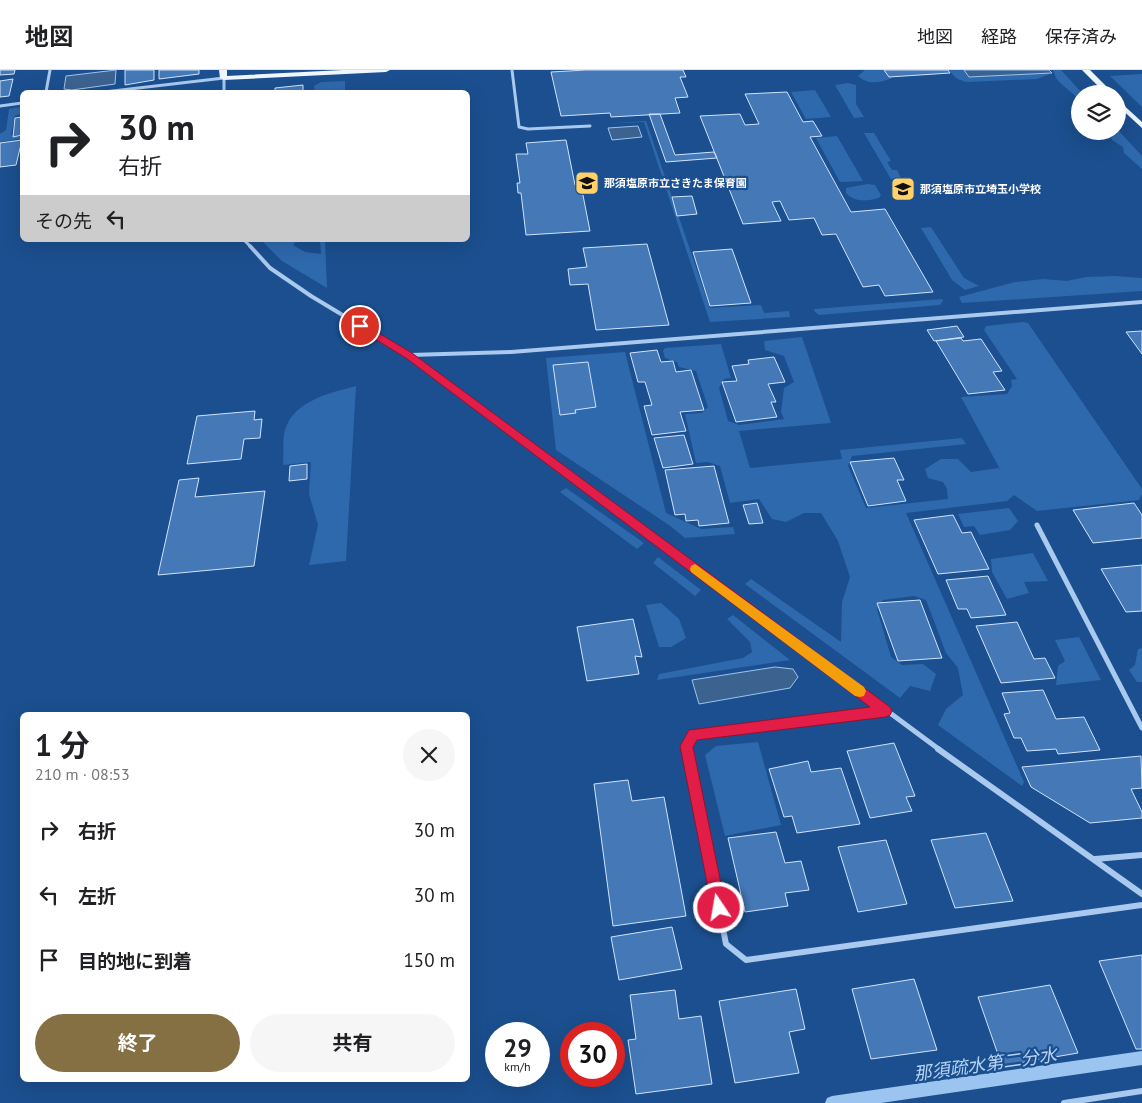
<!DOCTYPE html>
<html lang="ja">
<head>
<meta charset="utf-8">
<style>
  :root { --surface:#fff; --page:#f6f6f6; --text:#202124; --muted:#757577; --line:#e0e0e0; --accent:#847042 }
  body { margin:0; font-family:"PT Sans","Noto Sans JP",sans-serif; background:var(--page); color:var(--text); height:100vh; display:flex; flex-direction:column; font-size:19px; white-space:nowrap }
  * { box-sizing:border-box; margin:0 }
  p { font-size:16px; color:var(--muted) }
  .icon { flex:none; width:28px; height:28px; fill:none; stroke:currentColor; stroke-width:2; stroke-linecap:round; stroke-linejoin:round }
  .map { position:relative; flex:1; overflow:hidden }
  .panel { position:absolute; left:20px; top:642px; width:450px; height:370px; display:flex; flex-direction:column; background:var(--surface); border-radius:8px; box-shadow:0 5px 20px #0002 }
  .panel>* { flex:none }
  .hud { position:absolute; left:20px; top:20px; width:450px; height:152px; border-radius:8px; box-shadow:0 5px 20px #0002; background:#fff; color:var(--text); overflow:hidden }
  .fabs { position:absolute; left:1071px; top:15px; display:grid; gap:10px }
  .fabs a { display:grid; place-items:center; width:55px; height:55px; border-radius:50%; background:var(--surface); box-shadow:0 5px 20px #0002; font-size:25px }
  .speed { position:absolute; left:485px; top:952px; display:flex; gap:10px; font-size:25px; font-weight:700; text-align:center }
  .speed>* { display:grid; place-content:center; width:65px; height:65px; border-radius:50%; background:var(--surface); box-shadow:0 5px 20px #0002; line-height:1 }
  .speed small { font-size:12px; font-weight:400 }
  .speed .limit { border:8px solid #d22; background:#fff; color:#111 }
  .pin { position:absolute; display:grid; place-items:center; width:42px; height:42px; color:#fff; margin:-21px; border:2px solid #fff; border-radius:50%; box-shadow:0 1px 5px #0007 }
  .me { position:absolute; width:55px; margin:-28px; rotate:348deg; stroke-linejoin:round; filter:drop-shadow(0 0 4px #0008) }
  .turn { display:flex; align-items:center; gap:18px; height:105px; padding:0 15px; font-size:22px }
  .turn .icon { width:65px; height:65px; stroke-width:2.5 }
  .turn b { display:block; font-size:35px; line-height:42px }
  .then { display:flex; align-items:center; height:48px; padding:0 15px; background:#0003; gap:10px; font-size:19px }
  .round { display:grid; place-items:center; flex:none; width:52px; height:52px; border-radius:26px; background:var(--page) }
  .summary { display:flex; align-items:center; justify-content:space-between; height:85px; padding:0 15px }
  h1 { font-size:30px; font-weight:700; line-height:38px }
  .action { display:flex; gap:10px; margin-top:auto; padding:10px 15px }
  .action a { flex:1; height:58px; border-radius:30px; background:var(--accent); color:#fff; font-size:20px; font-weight:700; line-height:58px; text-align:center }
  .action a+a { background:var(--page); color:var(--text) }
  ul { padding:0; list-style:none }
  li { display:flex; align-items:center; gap:15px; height:65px; padding:0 15px }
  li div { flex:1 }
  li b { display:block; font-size:19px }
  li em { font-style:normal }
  header { display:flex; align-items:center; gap:30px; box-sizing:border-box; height:70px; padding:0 25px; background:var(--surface); border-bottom:1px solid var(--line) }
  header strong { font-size:24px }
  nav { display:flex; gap:28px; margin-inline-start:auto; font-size:18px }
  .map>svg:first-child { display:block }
</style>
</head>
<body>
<header>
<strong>地図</strong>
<nav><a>地図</a><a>経路</a><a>保存済み</a></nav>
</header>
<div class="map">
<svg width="1142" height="1033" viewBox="0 0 1142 1033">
  <rect width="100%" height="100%" fill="#1b4f8f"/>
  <!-- green -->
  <path fill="#2e69ad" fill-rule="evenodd" d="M865,0h21l6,8c-11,5 -25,7 -34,-2z
    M949,0h15l5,7 83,-4 -15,6 -69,3c-9,-1 -13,-4 -19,-12z
    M1053,0h8l22,24h-3v8c-4,-8 -20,-17 -24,-24 -1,-3 -2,-6 -3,-8z
    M1142,4v33l-32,-31z
    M345,11v11h-30l-1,-6 7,-4z
    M848,13l8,2v19l8,13 -10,1 -19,-33z
    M815,20l16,27 -25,2 -15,-27z
    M22,37l-2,7 -5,2 -4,19 11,2v4l-4,-2 -18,3v-8l6,-4 3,-21z
    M646,51l64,187 51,-3 3,8 25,-2 1,6 -80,5 -66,-200 -43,2z
    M1118,60l24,26v13l-18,-16 -1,-6 -11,-7 -2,-6 -4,-3z
    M864,63h10l17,28 -4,1 5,8h5l4,8 -10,1z
    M837,66l26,45 -23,1 -24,-44z
    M867,114l8,1 6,10 -2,3c-12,3 -24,5 -33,-5v-5z
    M931,157l33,51 15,8 -14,4 -13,-10 -31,-52z
    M261,170h36l-4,5 12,7 16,2 -1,-14h5l2,48 -45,-27z
    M1115,206l27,2v13l-180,12 -3,-6 56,-15 28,-3 24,2 19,-4z
    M942,229l1,2 -3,4 -121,10 -4,-3 -1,-3z
    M1023,252l5,1 114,166v5l-3,6 -102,11 -23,-16 -7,6 -101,12 118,269 -2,4 -84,-61 8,-16 17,-14 -5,-27 -12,-15 -20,-53 -12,-4 -31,4 -6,9 14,48 11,8 21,-1 13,10 -6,17 -20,-5 -10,12 -155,-114 6,-5 90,63 1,-40 8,-25 -12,-36 -17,-28h-17l-18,9 -14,-3 -13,-20 -29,4 -10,-37 -12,-4 -12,1 -11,-49 17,-1 6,-6 -12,-36 -17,-4 -2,-5 -12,-4 -2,-7 2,-3 56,-4 10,34 -7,1 -5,9 9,33 11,4 45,-6 -3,-7 3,-24 10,-6 -10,-26 -19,-6 -1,-9 38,-4 29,86 -92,8 11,37 92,-9 -2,-9 122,-12 4,6 -114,12 -4,10 18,42 82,-9 -1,-10 -4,-7 -15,-4 -3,-9 16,-10h17l13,13 28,-4 3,5 -41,-76 46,-3 5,-8 -1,-6 6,-1 -33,-49 2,-4z
    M625,282l41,161 35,16 32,-2 2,7 -50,4 -16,-13 -113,-75 -10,-92zM588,292l8,45 -21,3 1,3 -16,1 -7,-49z
    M356,316l-10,175 -37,4 9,-40 -9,-31 2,-32 -28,3c1,-11 -1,-25 2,-35 9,-30 46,-37 71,-44z
    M566,418l78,55 -7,6 -77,-57z
    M1009,438l9,13 -8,9 -30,5 -6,-9 -10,1 -6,-13z
    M1033,483l15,28 -24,1 5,11 -22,6 -15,-27 -1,-13z
    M658,487l43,33 -6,6 -42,-33z
    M661,533l18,16 7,19 -15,9h-12l-13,-42z
    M733,545l57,45 -133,20 2,-6 84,-16 9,-6 -2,-10 -23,-23z
    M1079,567l22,43 -45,5 2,-19 7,-5 -10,-21z
    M1142,578v34h-5l-8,-12 6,-5 3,-16z
    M758,672l23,83 -56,11 -20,-81 11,-9z"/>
  <!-- water -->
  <path fill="#3c6290" stroke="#9cc4f0" d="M116,0l-1,14 -43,6 -8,-1 2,-13z
    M964,0h85l3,3 -83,4z
    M638,56l4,11 -30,3 -4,-12z
    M775,597l18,2 5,8 -8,11 -91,16 -7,-24z"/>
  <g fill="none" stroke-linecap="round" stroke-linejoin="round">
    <!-- stream -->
    <path fill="#9cc4f0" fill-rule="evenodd" d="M1142,981v14l-261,38h-56l2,-5 5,-2z"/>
  </g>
  <!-- building -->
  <path fill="#4478b7" stroke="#cfe3fa" d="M0,0h15l-1,4 -14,1z
    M125,0h29v10l-29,5z
    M159,0h40v4l-40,5z
    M586,0h97l3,7h-6l8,20 -13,1 5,15 -69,4 -1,-4 -49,3 -10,-44z
    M884,0h64l2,3 -61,4z
    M13,9l-4,17 -9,1v-16z
    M303,15v7h-28v-4z
    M787,22l16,30 10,-1 9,15 -12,1 41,75 34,-3 48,83 -48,4 -6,-11 -16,2 -27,-53 -14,1 -8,-17 -25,2 -9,-19 -8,1 9,19 -38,3 -43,-108 40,-2 5,11 14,-1 -14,-30z
    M649,44h11l15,41 39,-3 3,6 -51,4z
    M22,47v18l-9,2 2,-19z
    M22,70l-6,25 -16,2v-24z
    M566,70l9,45h6l9,46 -64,4 -5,-42h-3l-1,-10h3l-4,-29h12l-2,-11z
    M692,126l5,18 -20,2 -5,-19z
    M647,174l22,81 -73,5 -8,-46 -18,1 -2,-16 19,-2 -4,-19z
    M732,179l19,54 -41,3 -17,-54z
    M957,256l7,11 -30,4 -7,-11z
    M1142,261v23l-16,-22z
    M961,268l2,3 18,-2 21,32 -9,1 12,18 -37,4 -32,-53z
    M657,280l4,12 12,-1 3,11 15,-2 13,40 -24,2 6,19 -34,4 -8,-29 8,-1 -7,-23h-7l-8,-29z
    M774,287l11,25 -17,2 8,18h-5l6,15 -41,5 -14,-40 15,-1 -5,-15 17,-2 -1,-4z
    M588,292l8,45 -21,3 1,3 -16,2 -7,-50z
    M255,341l-1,9 8,-1 -2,19 -16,1 -3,20 -54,5 10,-48z
    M684,365l9,29 -30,4 -9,-30z
    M894,388l10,22h-7l9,21 -38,5 -18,-44z
    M307,394v15l-18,2 1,-15z
    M714,396l15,57 -30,3 -1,-6 -12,1 -1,-7 -10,1 -10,-45z
    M199,408l-4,19 70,-6 -11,75 -96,9 21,-95z
    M757,433l6,20 -14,1 -6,-19z
    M1134,433l8,12v23l-49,5 -20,-33z
    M953,445l9,18 9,-1 18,37 -51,5 -24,-54z
    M1142,495v46l-16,1 -25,-43z
    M988,506l18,39 -35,3 -4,-9h-9l-12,-29z
    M920,530l22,58 -44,3 -21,-58z
    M633,549l9,38 -7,-1 4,18 -52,7 -10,-54z
    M1017,552l17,37 11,-1 10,20 -54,5 -25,-57z
    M1043,620l13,29 28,-2 16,33 -42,4 -2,-5 -29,2 -6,-13h-7l-10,-24 6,-1 -8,-20z
    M894,673l21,53 -9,1 6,14 -42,7 -23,-67z
    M1141,686l1,32 -11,1 11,23v6l-52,5 -59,-36 -9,-20z
    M808,691l3,11 30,-4 19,56 -63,9 -5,-17 -8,1 -15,-48z
    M628,710l4,21 32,-4 22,119 -73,10 -19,-142z
    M776,762l9,31 16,-2 8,29 -24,3 3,13 -43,6 -17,-74z
    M986,763l27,68 -58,7 -24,-68z
    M886,770l21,64 -49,8 -20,-65z
    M672,857l10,42 -63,11 -8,-43z
    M1142,885v94h-6l-37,-88z
    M914,909l23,71 -66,9 -19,-70z
    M1050,915l28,68 -76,13 -24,-69z
    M796,919l9,40 -16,3 10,41 -64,10 -16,-82z
    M675,920l4,29 22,-3 11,68 -76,10 -8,-54 8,-1 -6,-44z"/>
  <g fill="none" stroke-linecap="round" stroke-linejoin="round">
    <!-- minor-far3 -->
    <path stroke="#a9c9ee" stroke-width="3" d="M512,0l7,57 9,2 62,-3
      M46,22l4,-22
      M104,22l120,-14v14
      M0,36l22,-3
      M244,170l7,7"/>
    <!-- minor-far2 -->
    <path stroke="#a9c9ee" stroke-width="4" d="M250,176l20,22 41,28 98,59 153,115
      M410,285l101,-3 631,-50"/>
    <!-- minor-far1 -->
    <path stroke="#a9c9ee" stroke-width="5" d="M561,399l379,281
      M1037,455l105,203
      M687,680l-1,-4 7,-12 192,-23"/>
    <!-- minor -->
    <path stroke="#a9c9ee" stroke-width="6" d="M687,679l39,195 20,16 396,-55
      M938,679l204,145
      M1095,789l47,-4
      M1064,1033l78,-12"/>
    <!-- primary -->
    <path fill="#f0f6ff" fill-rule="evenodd" d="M219,0h8v6l116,-6h47l-4,2 -162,8 -4,-2z
      M1082,0h8l24,24h-8z
      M1118,30l24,22v6l-24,-22z"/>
  </g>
  <!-- route -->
  <path fill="#e11d48" stroke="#92132f" d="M360,252l52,31 478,354 2,4 -2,4 -4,2 -189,23 -4,7 33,161 -2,5 -5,2 -5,-2 -2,-5 -32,-162 9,-16 181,-23 -464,-349 -49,-30 -1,-2z"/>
  <!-- slow -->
  <path fill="#f59e0b" d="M695,494l169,123 2,4 -2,5 -4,1 -5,-1 -164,-124 -1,-3 1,-3z"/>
  <!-- icons -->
  <defs>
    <g id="school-square" transform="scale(1.25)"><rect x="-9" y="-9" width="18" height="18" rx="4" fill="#ffd166" stroke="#1b4f8f"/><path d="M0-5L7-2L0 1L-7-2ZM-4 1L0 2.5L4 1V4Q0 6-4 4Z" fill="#111"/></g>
  </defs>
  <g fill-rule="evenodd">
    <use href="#school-square" x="587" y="113"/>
    <use href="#school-square" x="903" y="119"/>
  </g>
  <g text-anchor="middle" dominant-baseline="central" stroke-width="4.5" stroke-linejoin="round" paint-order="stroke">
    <!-- far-poi labels -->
    <g font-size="11" font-weight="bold" fill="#fff" stroke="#1b4f8f" text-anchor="start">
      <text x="604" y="113">那須塩原市立さきたま保育園</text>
      <text x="920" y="119">那須塩原市立埼玉小学校</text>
    </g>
    <!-- near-water labels -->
    <g font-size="18" font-style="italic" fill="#b5d3f5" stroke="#1b4f8f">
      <text transform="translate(985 994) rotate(-8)">那須疏水第二分水</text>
    </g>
  </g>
</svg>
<div class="fabs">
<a><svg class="icon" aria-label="layers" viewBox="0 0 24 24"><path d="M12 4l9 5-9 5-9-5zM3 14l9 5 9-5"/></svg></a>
</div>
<div class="speed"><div>29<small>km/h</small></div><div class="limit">30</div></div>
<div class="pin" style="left:360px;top:256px;background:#d93025"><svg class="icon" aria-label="arrive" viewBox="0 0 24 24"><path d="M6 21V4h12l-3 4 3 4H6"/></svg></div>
<svg class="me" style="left:719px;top:838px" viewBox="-20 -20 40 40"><circle r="17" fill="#e11d48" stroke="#fff" stroke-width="3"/><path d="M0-11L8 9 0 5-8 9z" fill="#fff"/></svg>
<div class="hud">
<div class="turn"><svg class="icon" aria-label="right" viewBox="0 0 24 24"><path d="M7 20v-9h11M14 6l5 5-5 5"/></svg><div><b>30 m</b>右折</div></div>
<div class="then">その先<svg class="icon" aria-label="left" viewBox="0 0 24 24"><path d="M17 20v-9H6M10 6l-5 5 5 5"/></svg></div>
</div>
<section class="panel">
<div class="summary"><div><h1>1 分</h1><p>210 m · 08:53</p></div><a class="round"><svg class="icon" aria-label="close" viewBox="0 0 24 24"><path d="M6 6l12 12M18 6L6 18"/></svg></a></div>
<ul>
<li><svg class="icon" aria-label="right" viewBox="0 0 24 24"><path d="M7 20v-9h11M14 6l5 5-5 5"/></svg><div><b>右折</b></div><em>30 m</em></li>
<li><svg class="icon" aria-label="left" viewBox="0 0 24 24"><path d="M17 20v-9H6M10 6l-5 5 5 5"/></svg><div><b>左折</b></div><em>30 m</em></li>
<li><svg class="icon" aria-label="arrive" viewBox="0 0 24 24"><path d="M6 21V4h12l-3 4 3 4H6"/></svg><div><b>目的地に到着</b></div><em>150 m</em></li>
</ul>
<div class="action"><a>終了</a><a>共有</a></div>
</section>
</div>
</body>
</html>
